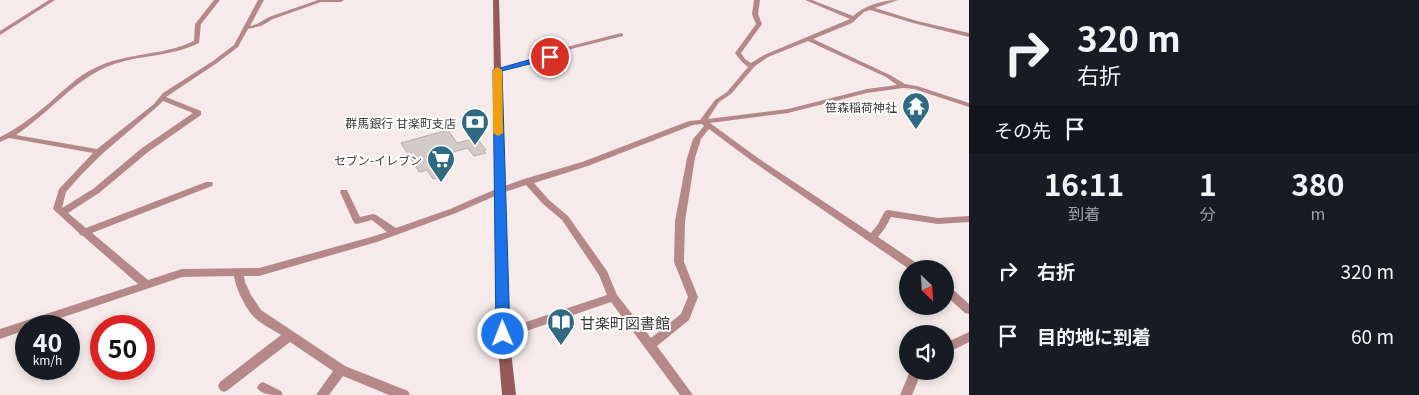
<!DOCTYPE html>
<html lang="ja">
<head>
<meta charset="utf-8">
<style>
  :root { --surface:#171b24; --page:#20242c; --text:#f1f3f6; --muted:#9ea1a6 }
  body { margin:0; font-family:Georgia,"Noto Sans JP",serif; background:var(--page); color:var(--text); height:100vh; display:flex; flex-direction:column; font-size:19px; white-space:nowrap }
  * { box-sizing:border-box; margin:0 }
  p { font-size:16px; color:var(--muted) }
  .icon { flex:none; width:28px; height:28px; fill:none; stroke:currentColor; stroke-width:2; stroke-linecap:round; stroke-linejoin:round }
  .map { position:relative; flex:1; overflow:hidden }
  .side { display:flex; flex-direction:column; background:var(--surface); width:450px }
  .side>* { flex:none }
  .top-card { background:#171b24; color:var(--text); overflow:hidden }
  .needle { width:32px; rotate:155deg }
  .fabs { position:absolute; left:899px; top:260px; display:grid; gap:10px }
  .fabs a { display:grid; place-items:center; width:55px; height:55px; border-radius:50%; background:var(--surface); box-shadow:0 2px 8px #0003; font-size:25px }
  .speed { position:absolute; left:15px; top:315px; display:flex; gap:10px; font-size:25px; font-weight:700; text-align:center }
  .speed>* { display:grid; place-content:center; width:65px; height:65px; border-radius:50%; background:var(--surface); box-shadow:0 2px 8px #0003; line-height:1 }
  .speed small { font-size:12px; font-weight:400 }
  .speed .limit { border:8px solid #d22; background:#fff; color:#111 }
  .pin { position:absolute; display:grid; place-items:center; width:42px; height:42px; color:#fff; margin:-21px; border:2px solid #fff; border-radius:50%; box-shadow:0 1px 5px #0007 }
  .me { position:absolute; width:55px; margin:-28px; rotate:359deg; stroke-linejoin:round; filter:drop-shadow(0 0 4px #0008) }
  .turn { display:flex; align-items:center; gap:18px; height:105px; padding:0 25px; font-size:22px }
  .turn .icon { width:65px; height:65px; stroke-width:2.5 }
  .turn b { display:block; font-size:35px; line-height:42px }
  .then { display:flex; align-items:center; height:48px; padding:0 25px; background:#0003; gap:10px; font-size:19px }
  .eta { display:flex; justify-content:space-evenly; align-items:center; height:85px; text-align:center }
  .eta b { font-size:30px; font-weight:700; line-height:35px }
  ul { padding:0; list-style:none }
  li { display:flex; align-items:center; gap:15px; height:65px; padding:0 25px }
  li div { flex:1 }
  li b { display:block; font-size:19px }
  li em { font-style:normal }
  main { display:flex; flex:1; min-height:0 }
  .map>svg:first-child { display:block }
</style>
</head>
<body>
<main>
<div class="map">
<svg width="969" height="395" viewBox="0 0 969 395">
  <rect width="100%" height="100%" fill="#f6ebea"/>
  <!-- building -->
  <path fill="#d5caca" stroke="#b8adad" d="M448,130l9,13 20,-5 9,12 -2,1 2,2 -12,3 -6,-8 -33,9 12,18 -14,4 -6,-9 -8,2 -18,-29z"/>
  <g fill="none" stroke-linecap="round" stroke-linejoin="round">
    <!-- minor -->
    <path fill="#b5898a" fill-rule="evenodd" d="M49,0h6l-55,35v-4z
      M214,0h6l-19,24 -2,19c-31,15 -60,11 -90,23 -34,13 -62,49 -93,69l81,14 57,-45 9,-11 50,-32 21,-16 24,-45h6l-14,26 7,-2 12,-7 49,-17h26l-3,2h-20l-48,17 -12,7 -13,3 -10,18 -21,16 -51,34 35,14v4l-53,37 -49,41 -31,20 18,15 120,-46h6l1,2 -1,2 -120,47 56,47 34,-11 77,-1 112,-31 16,-5 -15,-12 -15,4 -3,-1 -14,-31 1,-2h6l13,27 13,-3 3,1 20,13 54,-19 46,-20 28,-10 58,-17 107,-41 11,-1 15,-20 12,-8 21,-25 -7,-6 -6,-8 21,-29 -4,-10 2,-14h6l-2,14 4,10 -21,29 4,6 6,4 13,-8 86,-36 -45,-19h7l41,16c11,-10 29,-16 45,-16l-23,8 42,13 52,12v4l-56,-14 -43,-13 -6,2 -12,11 -39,16 77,36 15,9 12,2 52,17v4l-55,-18 -11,-1 -36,5 -79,20 -78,10 48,35 113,75 7,-9 7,-13 3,-1 50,8 31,-2v6l-31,2 -47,-7 -6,11 -7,9 43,29 1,3h-13l-157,-108 -43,-32 -8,10 -6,19 -10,63 -1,41 14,35 -9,23 -32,26 36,49h-13l-69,-93 -108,37 -4,-2 -2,-3 2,-3 108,-36 -8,-20 -37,-55 -19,-16 -17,-19 -24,8 -46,20 -79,29 -118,34h-15l1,6 6,13 10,15 84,56 63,25 2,4h-21l-46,-19 -14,19h-13l17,-24 -43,-29 -62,48 -4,2 -4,-2 -2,-4 2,-4 61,-47c-9,-6 -20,-11 -27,-18 -8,-8 -19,-30 -20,-41l-52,1 -145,49h-11v4l-26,9v-10l138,-45 -55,-48 -3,-1 -1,-2 -26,-24 6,-20 34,-36 -84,-15 -9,4v-5c17,-8 32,-20 47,-32 15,-13 30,-29 48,-37 32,-16 68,-12 99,-27l1,-17zM808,41l78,36 11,8 -30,4 -79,20 -80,10 11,-17 12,-8 24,-28 13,-9zM163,101l30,12 -51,35 -49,41 -31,19 4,-16 14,-16 22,-22 56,-48zM702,124l2,2 -11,13 -6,19 -12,63 -1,41 14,35 -7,17 -30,24 -34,-43 -10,-24 -39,-55 -19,-16 -15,-17 54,-17 105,-41z
      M621,33l2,1v2l-52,13 -24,11 -50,12 -3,-2 49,-12 24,-11z
      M945,285l4,1 20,18v10l-4,-1 -20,-18z
      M969,332v10l-24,12v-11z
      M910,371h12l-10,24h-12z
      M263,382l18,9 2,4c-9,0 -22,0 -26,-7l2,-4z"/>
    <!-- secondary -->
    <path fill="#95595b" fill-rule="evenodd" d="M493,0h6l10,334 7,61h-14l-5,-61z"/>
  </g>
  <!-- route -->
  <path fill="#1a73e8" stroke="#114b97" d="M550,54l4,3 -1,1 -51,13 8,263 -2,5 -5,1 -5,-1 -2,-5 -3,-264z"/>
  <!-- slow -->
  <path fill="#f59e0b" d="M497,67l5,3 1,63 -5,3 -5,-3v-63z"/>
  <!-- icons -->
  <defs>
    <g id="temple-pin" transform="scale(1.4375)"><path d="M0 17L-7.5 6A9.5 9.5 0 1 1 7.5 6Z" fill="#2f6a82" stroke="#fff"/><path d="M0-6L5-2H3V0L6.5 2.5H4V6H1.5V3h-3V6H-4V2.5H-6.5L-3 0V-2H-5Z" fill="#fff"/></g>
    <g id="bank-pin" transform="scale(1.4375)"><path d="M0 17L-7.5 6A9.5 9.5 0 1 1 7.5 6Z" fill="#2f6a82" stroke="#fff"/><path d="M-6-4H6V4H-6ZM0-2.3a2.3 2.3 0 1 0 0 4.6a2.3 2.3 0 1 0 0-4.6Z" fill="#fff"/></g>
    <g id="supermarket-pin" transform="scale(1.4375)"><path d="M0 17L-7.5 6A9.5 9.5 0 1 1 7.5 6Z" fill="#2f6a82" stroke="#fff"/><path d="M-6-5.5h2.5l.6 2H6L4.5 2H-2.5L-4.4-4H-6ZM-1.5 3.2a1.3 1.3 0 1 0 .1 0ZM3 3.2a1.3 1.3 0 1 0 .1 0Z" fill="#fff"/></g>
    <g id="library-pin" transform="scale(1.4375)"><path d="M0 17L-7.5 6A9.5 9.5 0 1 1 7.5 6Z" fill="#2f6a82" stroke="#fff"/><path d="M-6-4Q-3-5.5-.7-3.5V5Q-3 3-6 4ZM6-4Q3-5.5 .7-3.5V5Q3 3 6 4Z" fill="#fff"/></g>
  </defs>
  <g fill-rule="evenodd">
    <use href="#temple-pin" x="916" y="106"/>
    <use href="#bank-pin" x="475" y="122"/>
    <use href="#supermarket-pin" x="441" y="159"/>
    <use href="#library-pin" x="561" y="322"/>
  </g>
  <g text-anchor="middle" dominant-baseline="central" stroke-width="4" stroke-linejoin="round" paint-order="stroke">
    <!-- poi labels -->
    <g font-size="12" fill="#3d3939" stroke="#fff" text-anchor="end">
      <text x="897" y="106">笹森稲荷神社</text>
      <text x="456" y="122">群馬銀行 甘楽町支店</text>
      <text x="422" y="159">セブン-イレブン</text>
    </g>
    <!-- near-poi labels -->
    <g font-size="15" fill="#3d3939" stroke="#fff" text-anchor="start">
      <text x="580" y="322">甘楽町図書館</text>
    </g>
  </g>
</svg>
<div class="fabs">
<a><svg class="needle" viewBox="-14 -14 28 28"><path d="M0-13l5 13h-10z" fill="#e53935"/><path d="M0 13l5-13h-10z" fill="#9ea1a6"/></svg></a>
<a><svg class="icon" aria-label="sound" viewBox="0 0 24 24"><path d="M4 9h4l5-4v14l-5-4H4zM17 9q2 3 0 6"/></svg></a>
</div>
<div class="speed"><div>40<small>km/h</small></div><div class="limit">50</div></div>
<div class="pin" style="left:550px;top:57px;background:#d93025"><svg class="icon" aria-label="arrive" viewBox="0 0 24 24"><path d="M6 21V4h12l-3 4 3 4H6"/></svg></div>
<svg class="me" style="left:503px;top:334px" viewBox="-20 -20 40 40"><circle r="17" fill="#1a73e8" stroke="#fff" stroke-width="3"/><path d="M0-11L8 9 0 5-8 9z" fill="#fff"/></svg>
</div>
<section class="side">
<div class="top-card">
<div class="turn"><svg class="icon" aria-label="right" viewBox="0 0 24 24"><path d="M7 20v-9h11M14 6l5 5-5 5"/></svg><div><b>320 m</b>右折</div></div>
<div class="then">その先<svg class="icon" aria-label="arrive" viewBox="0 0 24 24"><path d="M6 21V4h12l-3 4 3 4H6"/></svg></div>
</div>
<div class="eta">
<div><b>16:11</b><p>到着</p></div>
<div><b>1</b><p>分</p></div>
<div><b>380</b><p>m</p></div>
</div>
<ul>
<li><svg class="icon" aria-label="right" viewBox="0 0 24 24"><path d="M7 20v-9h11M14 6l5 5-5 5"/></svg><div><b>右折</b></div><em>320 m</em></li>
<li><svg class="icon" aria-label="arrive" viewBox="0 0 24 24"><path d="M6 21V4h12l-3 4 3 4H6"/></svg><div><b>目的地に到着</b></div><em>60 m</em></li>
</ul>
</section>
</main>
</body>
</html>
